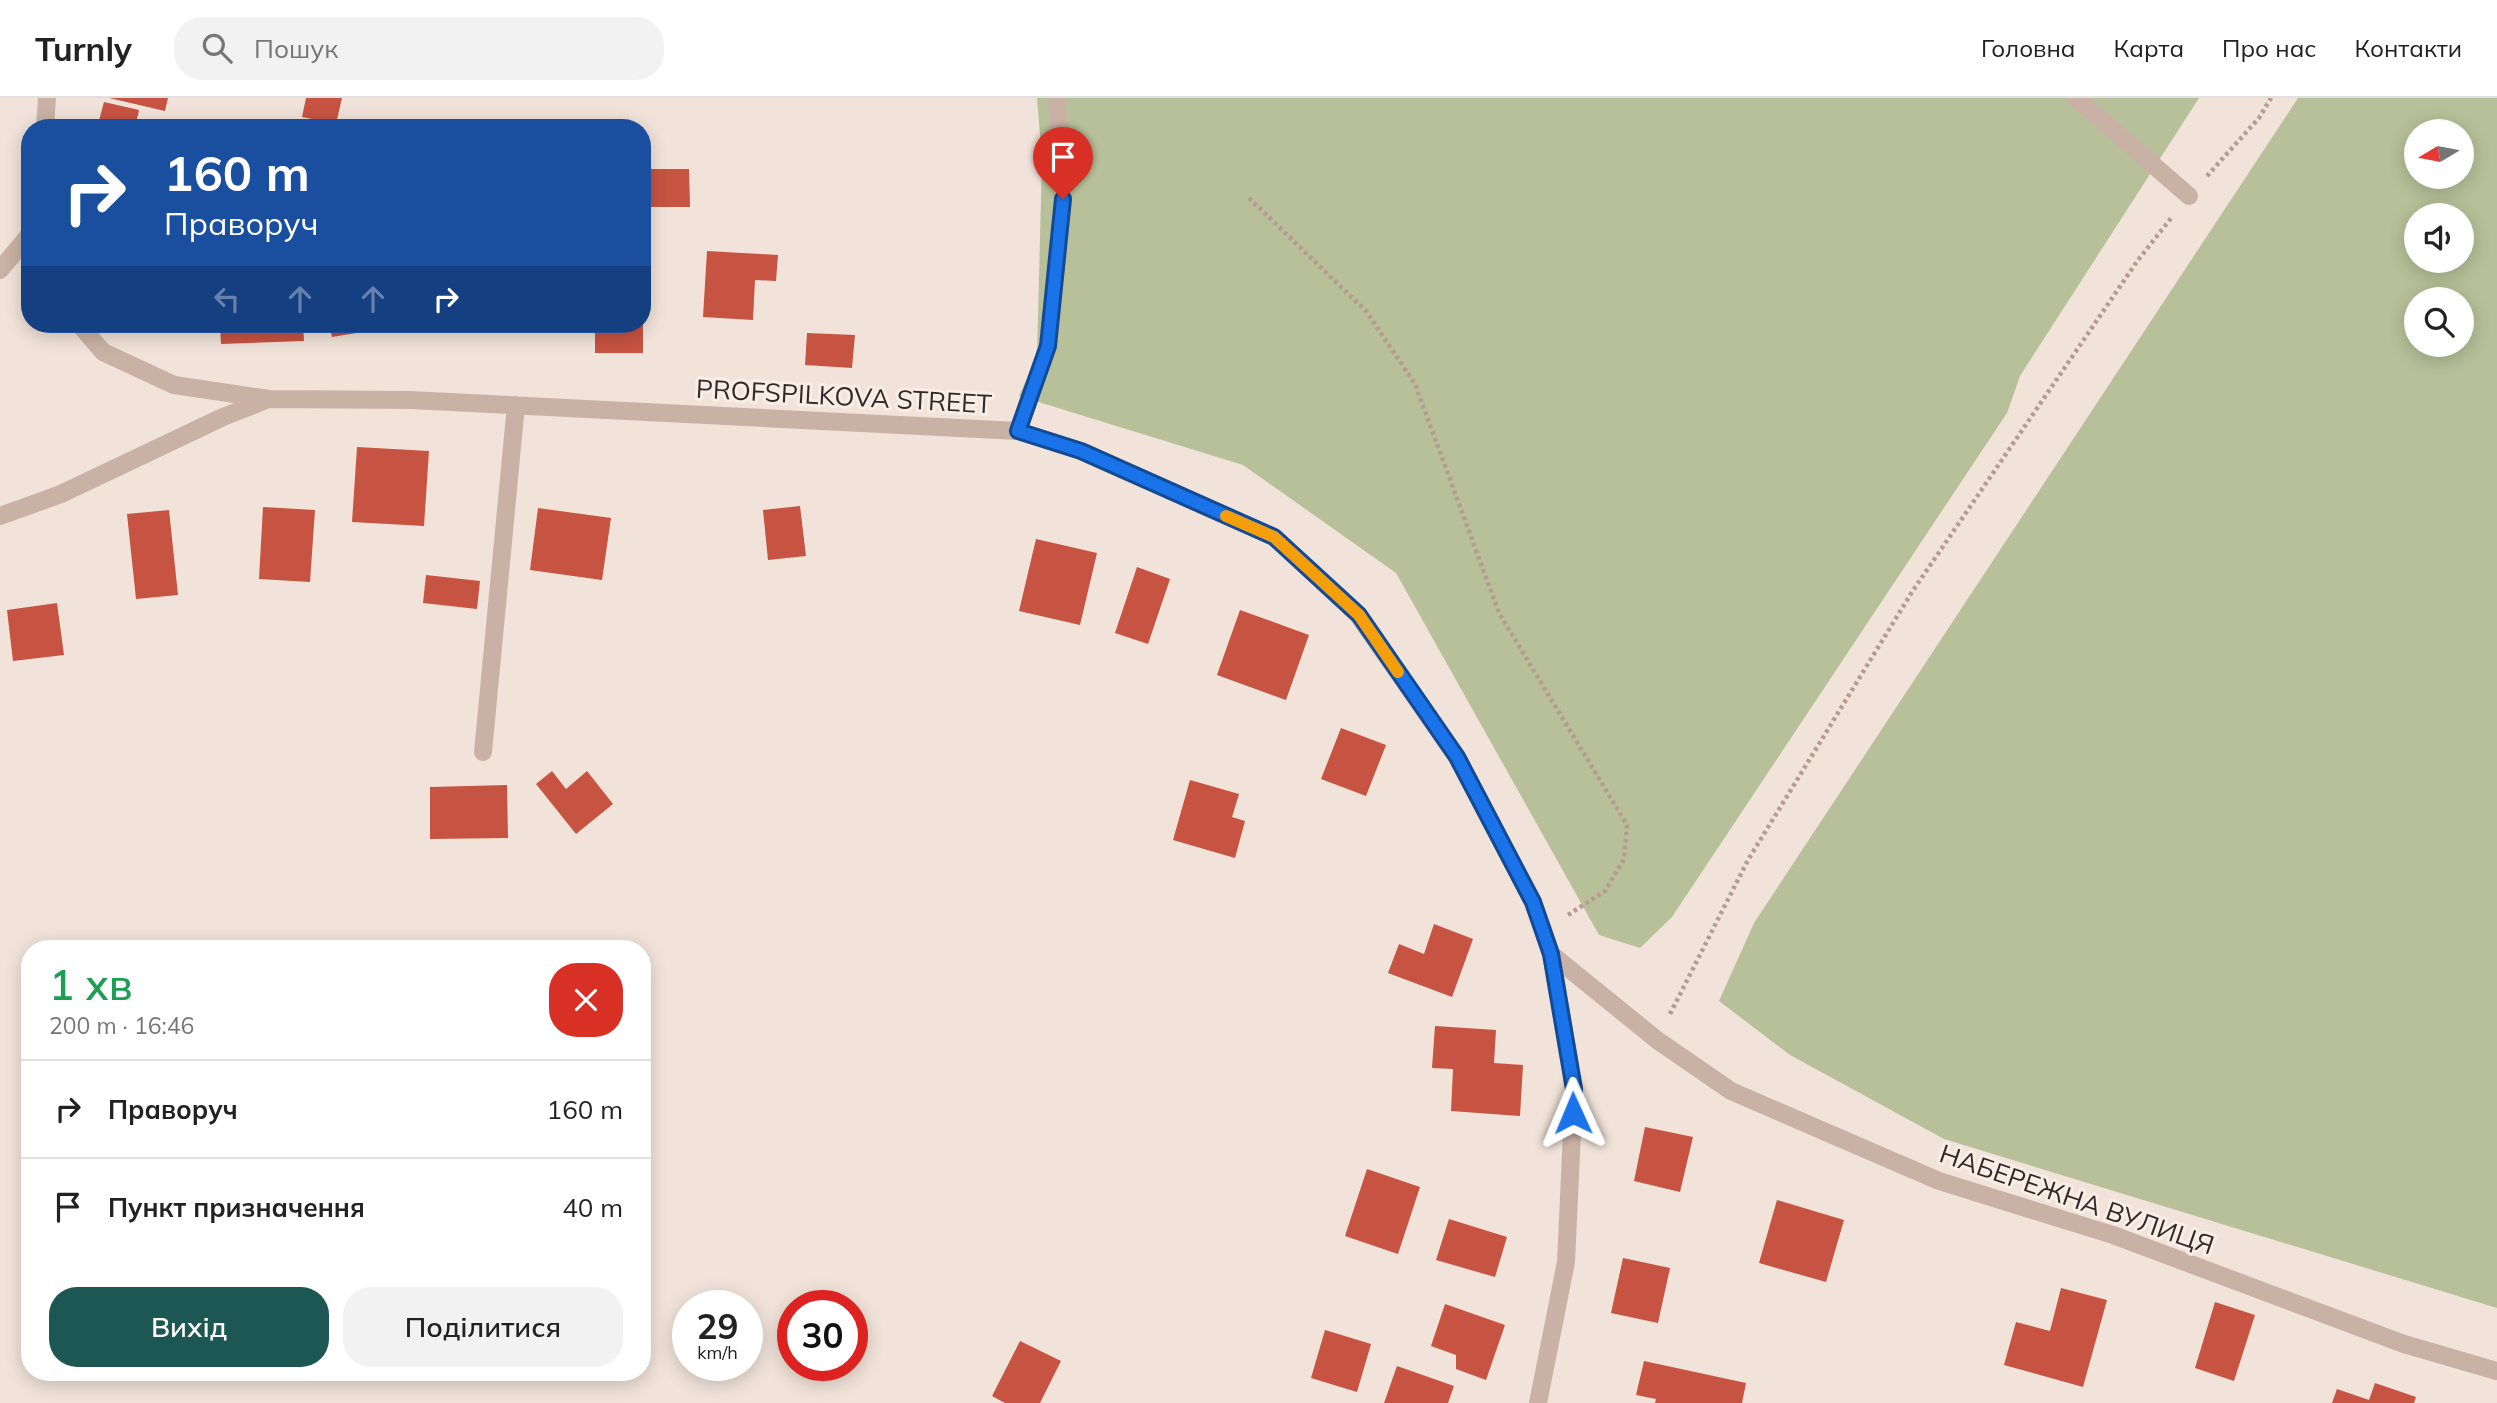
<!DOCTYPE html>
<html lang="uk">
<head>
<meta charset="utf-8">
<style>
  :root { --surface:#fff; --page:#f2f2f2; --text:#222; --muted:#767676; --line:#e0e0e0; --accent:#1c5754 }
  body { margin:0; font-family:Mulish,sans-serif; background:var(--page); color:var(--text); height:100vh; display:flex; flex-direction:column; font-size:26px; white-space:nowrap }
  * { box-sizing:border-box; margin:0 }
  p { font-size:23px; color:var(--muted) }
  .icon { flex:none; width:38px; height:38px; fill:none; stroke:currentColor; stroke-width:2; stroke-linecap:round; stroke-linejoin:round }
  .map { position:relative; flex:1; overflow:hidden }
  .sheet { position:absolute; left:21px; top:842px; width:630px; height:441px; display:flex; flex-direction:column; background:var(--surface); border-radius:28px; box-shadow:0 4px 18px #0003 }
  .sheet>* { flex:none }
  .top-card { position:absolute; left:21px; top:21px; width:630px; height:214px; border-radius:28px; box-shadow:0 4px 18px #0003; background:#1a4fa0; color:#fff; overflow:hidden }
  .needle { width:46px; rotate:260deg }
  .buttons { position:absolute; left:2404px; top:21px; display:grid; gap:14px }
  .buttons a { display:grid; place-items:center; width:70px; height:70px; border-radius:50%; background:var(--surface); box-shadow:0 4px 18px #0003; font-size:35px }
  .speed { position:absolute; left:672px; top:1192px; display:flex; gap:14px; font-size:35px; font-weight:700; text-align:center }
  .speed>* { display:grid; place-content:center; width:91px; height:91px; border-radius:50%; background:var(--surface); box-shadow:0 4px 18px #0003; line-height:1 }
  .speed small { font-size:18px; font-weight:400 }
  .speed .limit { border:10px solid #d22; background:#fff; color:#111 }
  .pin { position:absolute; display:grid; place-items:center; width:60px; height:60px; color:#fff; margin:-72px -30px; border-radius:50% 50% 50% 0; rotate:-45deg; box-shadow:0 0 7px #0007 }
  .pin .icon { rotate:45deg }
  .me { position:absolute; width:77px; margin:-38px; rotate:359deg; stroke-linejoin:round; filter:drop-shadow(0 0 5px #0008) }
  .turn { display:flex; align-items:center; gap:24px; height:147px; padding:0 28px; font-size:32px }
  .turn .icon { width:91px; height:91px; stroke-width:2.5 }
  .turn b { display:block; font-size:49px; line-height:60px }
  .lanes { display:flex; align-items:center; height:66px; padding:0 28px; background:#0003; justify-content:center; gap:35px; direction:ltr }
  .lanes .off { opacity:.35 }
  .round { display:grid; place-items:center; flex:none; width:74px; height:74px; border-radius:28px; background:var(--page) }
  .overview { display:flex; align-items:center; justify-content:space-between; height:119px; padding:0 28px }
  h1 { font-size:42px; font-weight:600; line-height:52px; color:#1e9e55 }
  .button { display:flex; gap:14px; margin-top:auto; padding:14px 28px }
  .button a { flex:1; height:80px; border-radius:28px; background:var(--accent); color:#fff; font-size:28px; font-weight:600; line-height:80px; text-align:center }
  .button a+a { background:var(--page); color:var(--text) }
  ul { padding:0; list-style:none }
  li { display:flex; align-items:center; gap:21px; height:98px; padding:0 28px; border-top:2px solid var(--line) }
  li div { flex:1 }
  li b { display:block; font-size:26px }
  li em { font-style:normal }
  header { display:flex; align-items:center; gap:42px; box-sizing:border-box; height:98px; padding:0 35px; background:var(--surface); border-bottom:2px solid var(--line) }
  header strong { font-size:33px }
  nav { display:flex; gap:38px; margin-inline-start:auto; font-size:24px }
  .search { width:490px; height:63px; background:var(--page); display:flex; align-items:center; gap:18px; box-sizing:border-box; padding:0 24px; border-radius:28px; color:var(--muted); font-size:26px }
  .map>svg:first-child { display:block }
</style>
</head>
<body>
<header>
<strong>Turnly</strong>
<div class="search"><svg class="icon" aria-label="search" viewBox="0 0 24 24"><circle cx="10" cy="10" r="6"/><path d="M15 15l6 6"/></svg>Пошук</div>
<nav><a>Головна</a><a>Карта</a><a>Про нас</a><a>Контакти</a></nav>
</header>
<div class="map">
<svg width="2497" height="1305" viewBox="0 0 2497 1305">
  <rect width="100%" height="100%" fill="#f1e3d9"/>
  <!-- green -->
  <path fill="#b8c099" fill-rule="evenodd" d="M1037,0h1162l-179,278 -13,37 -335,504 -32,31 -41,-13 -203,-362 -153,-108 -224,-69 18,-40 5,-197z
    M2298,0h199v1210l-553,-169 -154,-84 -71,-54 35,-78zM2417,33h45v46h-45zM2417,117h45v46h-45zM2417,201h45v46h-45z"/>
  <!-- building -->
  <path fill="#c75342" d="M109,0h59l-3,13z
    M306,0h36l-6,26 -34,-7z
    M104,4l35,8 -4,18h-38z
    M642,71h47l1,38h-48z
    M707,153l71,4 -2,26 -21,-1 -2,40 -50,-3z
    M220,226h83l1,17 -83,3z
    M329,226h51l1,5 -49,8z
    M595,226h48v29h-48z
    M807,235l48,2 -3,33 -47,-3z
    M357,349l72,4 -5,75 -72,-4z
    M800,408l6,50 -38,4 -5,-50z
    M263,409l52,3 -5,72 -51,-3z
    M538,410l73,10 -9,62 -72,-10z
    M169,412l9,85 -42,4 -9,-85z
    M1036,441l61,14 -17,72 -61,-14z
    M1137,469l33,12 -22,65 -33,-11z
    M426,477l54,6 -3,28 -54,-6z
    M57,505l7,52 -51,6 -6,-51z
    M1240,512l69,25 -23,65 -69,-25z
    M1341,630l45,17 -20,51 -45,-17z
    M552,673l14,18 21,-18 26,33 -37,30 -40,-50z
    M1190,682l49,14 -7,23 13,4 -10,37 -62,-18z
    M507,687l1,53 -78,1v-52z
    M1434,826l39,15 -21,58 -64,-24 11,-29 25,10z
    M1435,928l61,4 -2,33 29,2 -3,51 -69,-5 2,-42 -21,-1z
    M1645,1029l48,10 -13,55 -46,-11z
    M1367,1071l53,18 -22,67 -53,-18z
    M1777,1102l67,20 -18,62 -67,-19z
    M1449,1121l58,18 -12,40 -59,-17z
    M1623,1160l47,10 -12,55 -47,-10z
    M2061,1190l46,12 -24,87 -79,-22 12,-43 34,9z
    M2215,1204l40,13 -21,66 -39,-13z
    M1445,1206l60,21 -19,55 -30,-11v-14l-25,-9z
    M1325,1232l46,14 -14,48 -46,-14z
    M1020,1243l41,20 -21,42h-35l-13,-7z
    M1644,1263l102,22 -4,20h-87l1,-4 -20,-4z
    M1397,1268l57,20 -6,17h-64z
    M2375,1285l41,14 -2,6h-82l5,-14 32,11z"/>
  <g fill="none" stroke-linecap="round" stroke-linejoin="round">
    <!-- path -->
    <path stroke="#b59b90" stroke-width="4.5" stroke-dasharray="3.5 3.5" stroke-linecap="butt" d="M2207,78l52,-58 12,-20
      M1249,100l117,113 49,73 84,229 128,212 -3,34 -19,32 -37,24
      M1670,916l78,-154 164,-268 226,-332 34,-43"/>
    <!-- minor -->
    <path stroke="#c9b2a5" stroke-width="18" d="M2076,0l113,98
      M45,30l2,-30
      M0,172l30,-36
      M79,226l24,28 71,33 95,14 142,1 607,31 63,20 193,86 84,78 99,142 76,145 10,28 8,24 23,135 -8,173 -28,141
      M1018,333l30,-85 15,-147 -6,-101
      M0,418l61,-22 162,-77 43,-17
      M483,654l33,-347
      M1551,856l106,86 74,51 208,90 174,54 291,109 93,27"/>
  </g>
  <g fill="none" stroke-linecap="round" stroke-linejoin="round">
    <!-- route casing -->
    <g stroke="#114b97" stroke-width="18">
      <path id="route" d="M1063,101l-15,147 -30,85 63,20 193,86 85,78 98,142 76,145 18,52 23,135 -1,24"/>
    </g>
    <!-- route -->
    <use href="#route" stroke="#1a73e8" stroke-width="12"/>
    <!-- slow -->
    <path stroke="#f59e0b" stroke-width="12" d="M1226,418l48,21 85,78 39,57"/>
  </g>
  <g text-anchor="middle" dominant-baseline="central" stroke-width="6" stroke-linejoin="round" paint-order="stroke">
    <!-- street labels -->
    <g font-size="26" fill="#352927" stroke="#f9eee6">
      <text transform="translate(844 298) rotate(3)">PROFSPILKOVA STREET</text>
      <text transform="translate(2077 1101) rotate(19)">НАБЕРЕЖНА ВУЛИЦЯ</text>
    </g>
  </g>
</svg>
<div class="buttons">
<a><svg class="needle" viewBox="-14 -14 28 28"><path d="M0-13l5 13h-10z" fill="#e53935"/><path d="M0 13l5-13h-10z" fill="#767676"/></svg></a>
<a><svg class="icon" aria-label="sound" viewBox="0 0 24 24"><path d="M4 9h4l5-4v14l-5-4H4zM17 9q2 3 0 6"/></svg></a>
<a><svg class="icon" aria-label="search" viewBox="0 0 24 24"><circle cx="10" cy="10" r="6"/><path d="M15 15l6 6"/></svg></a>
</div>
<div class="speed"><div>29<small>km/h</small></div><div class="limit">30</div></div>
<div class="pin" style="left:1063px;top:101px;background:#d93025"><svg class="icon" aria-label="arrive" viewBox="0 0 24 24"><path d="M6 21V4h12l-3 4 3 4H6"/></svg></div>
<svg class="me" style="left:1573px;top:1015px" viewBox="-20 -20 40 40"><path d="M0-17L14 15 0 8-14 15z" fill="#1a73e8" stroke="#fff" stroke-width="4"/></svg>
<div class="top-card">
<div class="turn"><svg class="icon" aria-label="right" viewBox="0 0 24 24"><path d="M7 20v-9h11M14 6l5 5-5 5"/></svg><div><b>160 m</b>Праворуч</div></div>
<div class="lanes"><svg class="icon off" aria-label="left" viewBox="0 0 24 24"><path d="M17 20v-9H6M10 6l-5 5 5 5"/></svg><svg class="icon off" aria-label="ahead" viewBox="0 0 24 24"><path d="M12 20V5M6 11l6-6 6 6"/></svg><svg class="icon off" aria-label="ahead" viewBox="0 0 24 24"><path d="M12 20V5M6 11l6-6 6 6"/></svg><svg class="icon" aria-label="right" viewBox="0 0 24 24"><path d="M7 20v-9h11M14 6l5 5-5 5"/></svg></div>
</div>
<section class="sheet">
<div class="overview"><div><h1>1 хв</h1><p>200 m · 16:46</p></div><a class="round" style="background:#d93025;color:#fff"><svg class="icon" aria-label="close" viewBox="0 0 24 24"><path d="M6 6l12 12M18 6L6 18"/></svg></a></div>
<ul>
<li><svg class="icon" aria-label="right" viewBox="0 0 24 24"><path d="M7 20v-9h11M14 6l5 5-5 5"/></svg><div><b>Праворуч</b></div><em>160 m</em></li>
<li><svg class="icon" aria-label="arrive" viewBox="0 0 24 24"><path d="M6 21V4h12l-3 4 3 4H6"/></svg><div><b>Пункт призначення</b></div><em>40 m</em></li>
</ul>
<div class="button"><a>Вихід</a><a>Поділитися</a></div>
</section>
</div>
</body>
</html>
